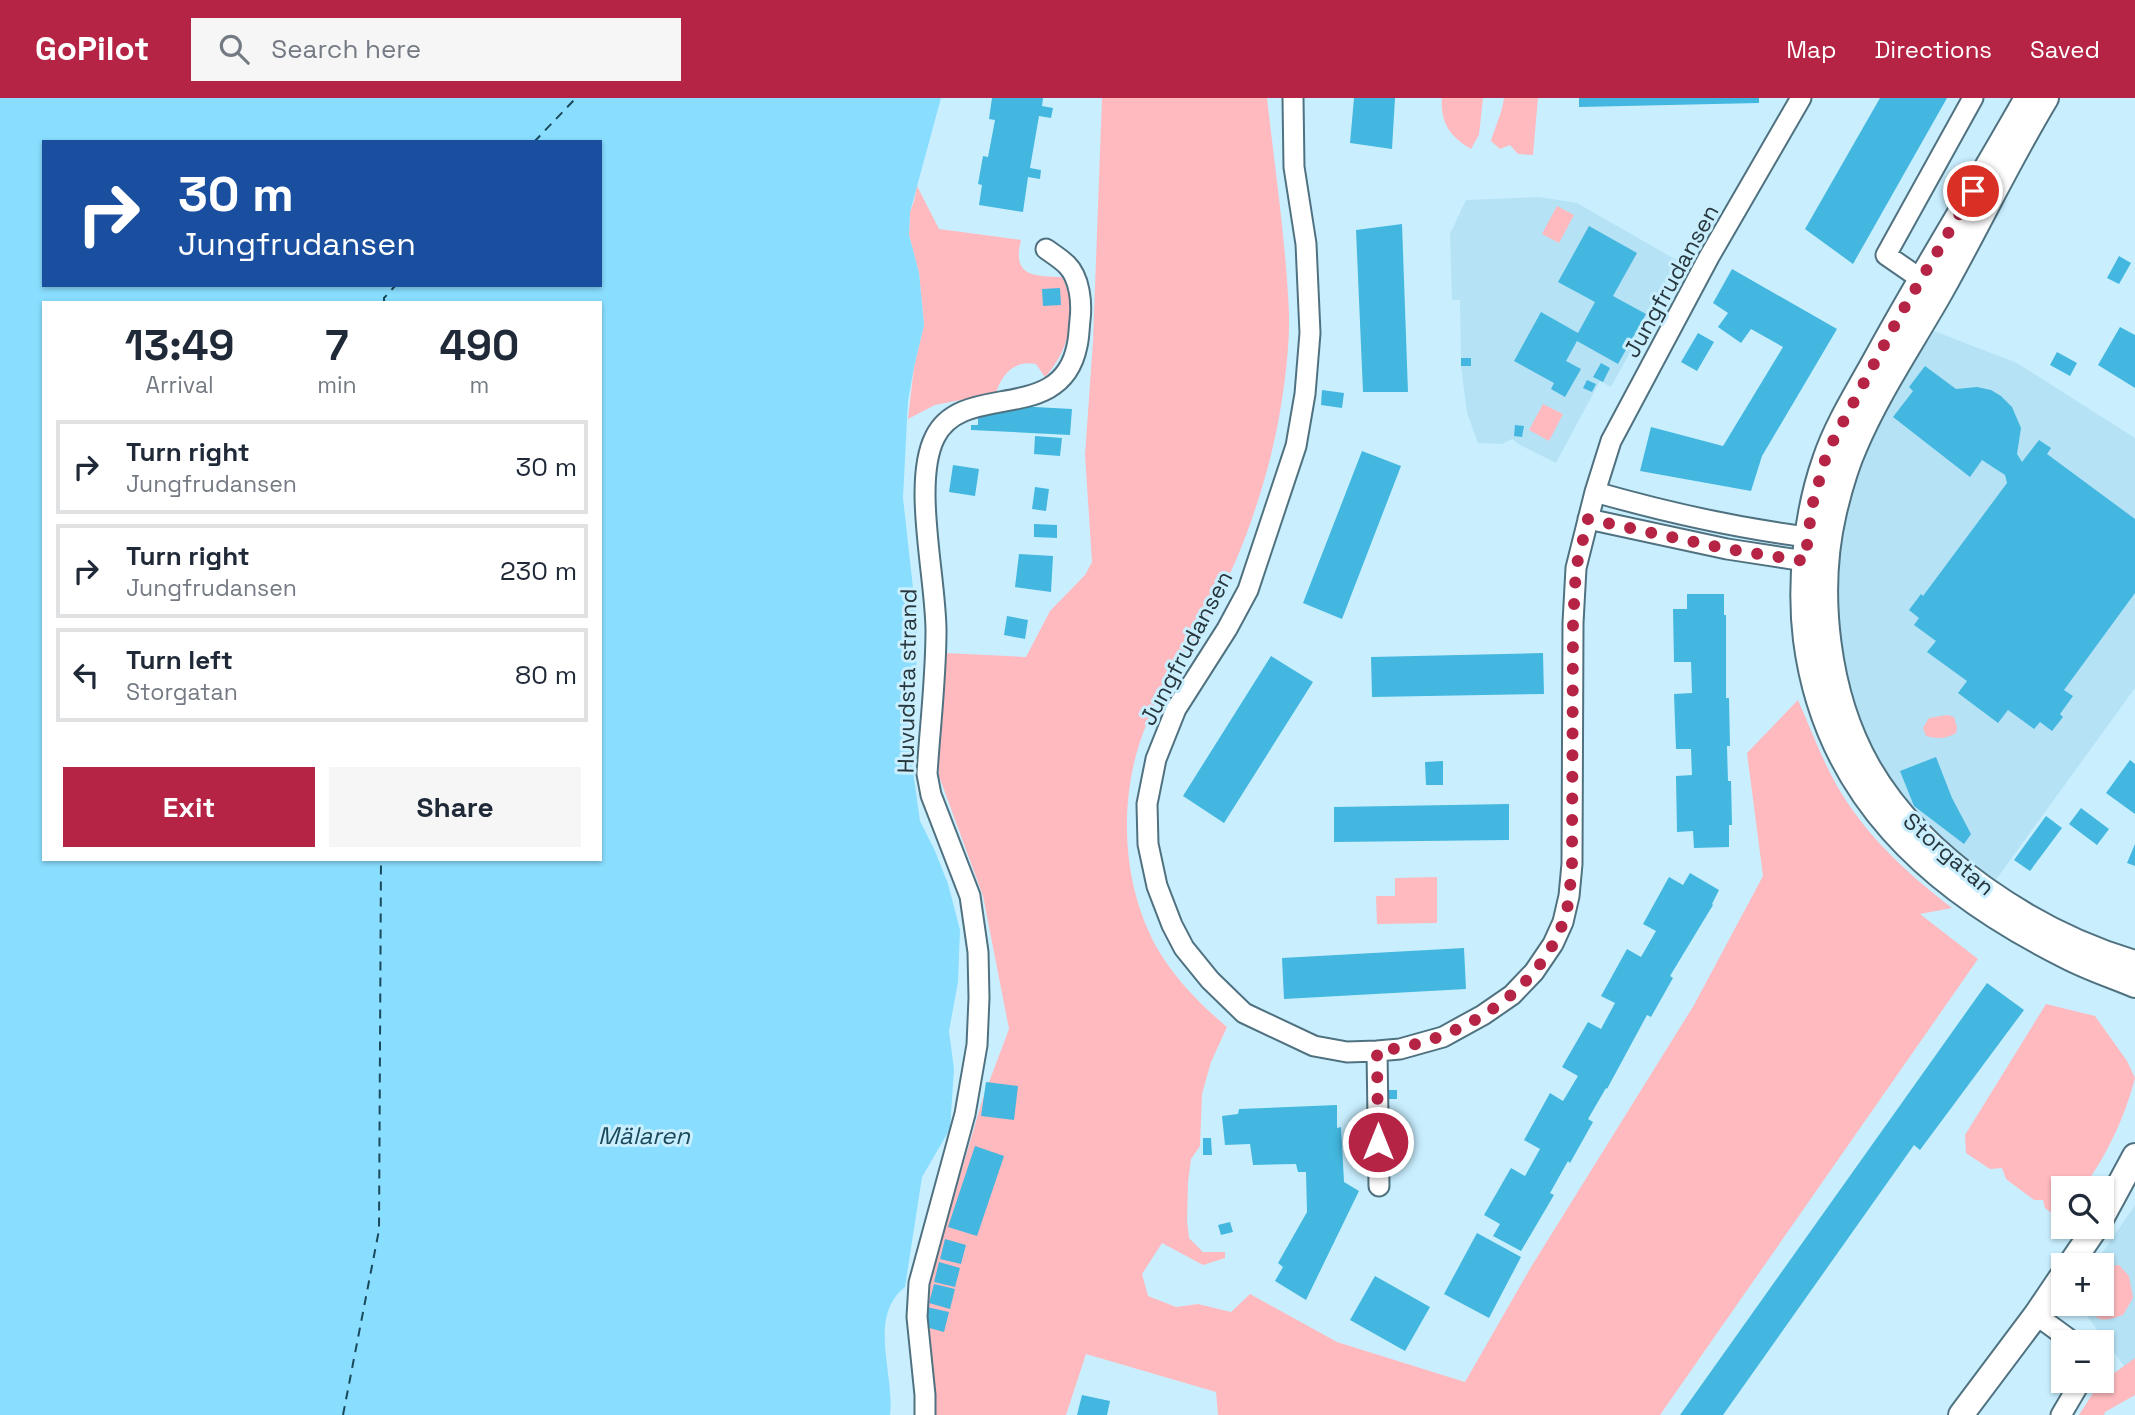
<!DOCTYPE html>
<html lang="en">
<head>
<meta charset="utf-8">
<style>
  :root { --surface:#fff; --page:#f6f6f7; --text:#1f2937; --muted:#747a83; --line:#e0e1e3; --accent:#b52345 }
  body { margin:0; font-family:"Space Grotesk",sans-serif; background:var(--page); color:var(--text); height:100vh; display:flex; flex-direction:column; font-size:26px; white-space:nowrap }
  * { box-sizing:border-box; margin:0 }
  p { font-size:23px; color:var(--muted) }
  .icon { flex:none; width:38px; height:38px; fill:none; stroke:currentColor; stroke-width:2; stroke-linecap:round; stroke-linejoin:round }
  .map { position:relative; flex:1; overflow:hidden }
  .panel { position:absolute; left:42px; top:203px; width:560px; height:560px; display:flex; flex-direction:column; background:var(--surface); border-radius:0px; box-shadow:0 2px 5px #0004 }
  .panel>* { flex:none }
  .banner { position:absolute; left:42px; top:42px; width:560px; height:147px; border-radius:0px; box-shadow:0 2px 5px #0004; background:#1a4fa0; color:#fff; overflow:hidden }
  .fabs { position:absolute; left:2051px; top:1078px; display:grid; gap:14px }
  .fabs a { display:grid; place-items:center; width:63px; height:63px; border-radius:0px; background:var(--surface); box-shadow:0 2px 5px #0004; font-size:35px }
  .pin { position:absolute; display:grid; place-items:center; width:60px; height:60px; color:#fff; margin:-30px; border:4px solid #fff; border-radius:50%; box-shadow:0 2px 7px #0007 }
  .me { position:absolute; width:77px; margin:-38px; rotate:0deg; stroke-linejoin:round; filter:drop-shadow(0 0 5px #0008) }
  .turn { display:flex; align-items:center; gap:24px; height:147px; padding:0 21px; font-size:32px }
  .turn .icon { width:91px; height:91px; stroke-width:2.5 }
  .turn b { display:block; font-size:49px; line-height:60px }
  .eta { display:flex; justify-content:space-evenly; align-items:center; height:119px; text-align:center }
  .eta b { font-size:42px; font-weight:700; line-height:49px }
  .cta { display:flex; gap:14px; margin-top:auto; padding:14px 21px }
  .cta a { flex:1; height:80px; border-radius:0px; background:var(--accent); color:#fff; font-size:28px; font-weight:700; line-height:80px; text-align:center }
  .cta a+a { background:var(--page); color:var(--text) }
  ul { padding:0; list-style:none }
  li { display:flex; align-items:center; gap:21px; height:94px; margin:0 14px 10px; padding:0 7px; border:4px solid var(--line); border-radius:0px }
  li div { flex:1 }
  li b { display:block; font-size:26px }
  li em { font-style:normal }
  header { display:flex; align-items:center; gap:42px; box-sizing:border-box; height:98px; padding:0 35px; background:var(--accent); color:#fff }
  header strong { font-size:33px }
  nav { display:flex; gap:38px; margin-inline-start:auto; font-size:24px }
  .search { width:490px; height:63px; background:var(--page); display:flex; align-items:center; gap:18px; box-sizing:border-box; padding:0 24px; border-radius:0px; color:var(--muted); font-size:26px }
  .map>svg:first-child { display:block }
</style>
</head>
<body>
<header>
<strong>GoPilot</strong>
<div class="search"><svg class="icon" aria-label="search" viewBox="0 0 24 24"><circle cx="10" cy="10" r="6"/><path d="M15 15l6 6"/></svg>Search here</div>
<nav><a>Map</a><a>Directions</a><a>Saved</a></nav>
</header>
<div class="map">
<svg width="2135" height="1317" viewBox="0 0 2135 1317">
  <rect width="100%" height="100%" fill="#c9efff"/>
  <!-- built -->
  <path fill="#b5e2f5" d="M1539,99l38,6 103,59 -69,125 -11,-6 -44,82 -36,-18 -8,-6 -10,5 -24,-1 -11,-30 -6,-47 -1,-66h-8l-2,-66 16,-34z
    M1934,233l83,32 118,75v250l-140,193 -31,-23 -58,-54 -26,-35 -35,-76 -11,-108 5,-51 14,-57 25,-60z
    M2135,1107v168l-5,1 -52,-70h24v-39h-8z"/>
  <!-- green -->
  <path fill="#febabf" d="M1102,0h165c8,72 19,144 22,216 1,42 -8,101 -18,141 -14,55 -33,108 -61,158 -20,36 -46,71 -63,110 -30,71 -27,163 13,230 18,29 41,52 67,74l-16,35 -9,32 -2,52 -9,13 -3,23 -1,39 2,17 14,14h22v6l-22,7 -41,-22 -20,31 6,22 28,11 22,-3 33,8 19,-18 87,48 128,40 66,-115 163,-262 69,-129 -16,-123 51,-53c15,34 28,71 49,102 27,41 66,76 105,106l-32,6 58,45 -318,456h-442l-2,-23 -130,-38 -20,61h-136l-3,-127 55,-187 27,-72 -26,-133 -44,-120v-66l6,-57 81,4 24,-46 35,-36 7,-13 -7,-107 8,-114z
    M1442,0h41l-4,37 -8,14c-21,-12 -31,-27 -29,-51z
    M1504,0h34l-5,57 -15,-1 -8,-9 -10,4 -9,-8c4,-15 11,-27 13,-43z
    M917,88l22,43 82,11c-9,36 11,36 41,37 17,32 8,73 -17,100l-9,-13c-21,-4 -34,9 -40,29l-61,12 -27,14 6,-52 10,-42 -5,-52 -10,-38 1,-23 4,-11z
    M1557,108l17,9 -15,28 -17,-9z
    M1543,306l20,10 -14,27 -20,-11z
    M1947,617l7,2 3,11 -1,5c-10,6 -19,6 -30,3l-3,-8 6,-10z
    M1437,779v46l-60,1 -1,-28h19v-18z
    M2046,906l49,12 32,45 8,17c-10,39 -28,77 -52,110h-20v28l-2,4 -16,-12 -2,-8h-9l-28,-21 -4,-11 -12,1 -24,-16 -1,-18z
    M2119,1167l10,11 4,22 -10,17c-22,7 -24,8 -38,-11h17v-32l3,-5z
    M2135,1260v37l-30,17 -1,3h-25l16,-25 18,-16z"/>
  <!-- water -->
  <path fill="#89ddfe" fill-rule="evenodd" d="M0,0h941l-31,114 -1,23 10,38 5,52 -10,42 -6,34 -5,97 14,126 -1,57 -9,47 13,93 15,30 13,33 12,46 -2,52 -9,49 5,38 -4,60 -28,48 -17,110c-38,30 -10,87 -15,128h-890zM44,44h556v143h-556zM44,205h556v556h-556z"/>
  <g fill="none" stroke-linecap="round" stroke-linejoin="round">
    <!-- ferry -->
    <path stroke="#19495a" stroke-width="2" stroke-dasharray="9 7" stroke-linecap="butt" d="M534,44l42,-44
      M384,205v-5l12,-13
      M343,1317l36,-185 2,-371"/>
  </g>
  <!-- building -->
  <path fill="#43b7df" d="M992,0h51l-1,8 11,2 -2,10 -12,-2 -9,52 11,2 -1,9 -12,-2 -5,35 -44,-7 3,-20 -4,-1 5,-28 5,1 7,-37 -6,-1z
    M1354,0h41l-3,51 -42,-6z
    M1579,0h180v5l-180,4z
    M1880,0h67l-94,166 -48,-35z
    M1402,126l6,168h-45l-7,-162z
    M1589,128l48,27 -24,43 33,18 -28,50 -41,-23 -11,20 15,8 -16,28 -14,-8 3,-6 -40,-22 27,-49 37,21 17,-31 -37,-20z
    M2119,158l12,7 -12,21 -12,-6z
    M1732,171l105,60 -75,127 -11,35 -111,-20 11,-44 72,19 60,-99 -32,-18 -10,14 -23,-16 10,-14 -15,-10z
    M1060,190l1,17 -18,1 -1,-17z
    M2120,229l15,8v53l-37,-23z
    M1698,235l16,9 -17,29 -16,-9z
    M2057,254l20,11 -7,13 -20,-11z
    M1461,260h10v8h-10z
    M1601,265l9,5 -7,14 -10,-5z
    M1925,268l31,23 21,-2 14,3 10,6 11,11 9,21 -4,26 5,8 17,-22 12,8 -4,6 88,65v74l-71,97 9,6 -13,18 3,3 -11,14 -12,-9 -6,7 -26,-19 -10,13 -40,-30 9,-12 -40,-29 9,-11 -22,-16 5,-7 -10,-8 12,-16 2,2 84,-113 -2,-8 -23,-15 -12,17 -77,-60 20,-26 -4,-4z
    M1587,282l9,4 -4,8 -9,-4z
    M1322,292l22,3 -2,15 -21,-3z
    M1016,308l56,3 -2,26 -99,-5v-5h7v-10z
    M1515,327l9,1 -2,11 -8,-1z
    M1035,338l27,2 -2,18 -26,-2z
    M1362,353l39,15 -59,153 -39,-16z
    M953,367l26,4 -4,27 -26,-4z
    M1035,389l14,2 -3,22 -14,-2z
    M1034,426l23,1v13l-23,-1z
    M1019,456l34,2 -2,36 -36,-5z
    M1687,496h37v21h2v83h3l1,48h-3l1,35h3l1,44h-3v22l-35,1 -1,-17 -16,1 -1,-56 16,-1 -1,-26h-15l-2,-55 18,-1 -1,-31h-17l-1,-53h14z
    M1007,518l21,4 -3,19 -21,-4z
    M1543,555l1,41 -172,3 -1,-40z
    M1271,558l42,26 -89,141 -41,-27z
    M1936,659l16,41 19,36 -7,10 -50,-38 -14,-35z
    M2130,662l5,4v50l-29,-21z
    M1443,663v24h-17l-1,-23z
    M1509,706v36l-175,2v-35z
    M2081,710l28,21 -12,16 -28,-21z
    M2046,718l16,12 -32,43 -16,-11z
    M2135,746v22l-8,-3z
    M1690,775l29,17 -7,14 1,1 -43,71 3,2 -22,39 -4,-2 -40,74 -1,-1 -18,31 5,3 -23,41 -2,-2 -18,32 4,2 -33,56 -28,-15 7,-12 -16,-9 27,-47 14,8 15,-27 -16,-9 26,-47 13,8 15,-25 -16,-9 26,-45 13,7 14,-26 -14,-7 26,-47 14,8 15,-26 -13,-7 26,-47 14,8z
    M1464,850l2,41 -182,10 -2,-41z
    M1987,885l37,27 -104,140 -6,-5 -191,270h-43z
    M986,984l32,4 -4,34 -33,-4z
    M1389,992h8v9h-8z
    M1337,1007v23l4,-1 3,55 15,9 -53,109 -31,-19 8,-14 -5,-4 29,-51 -1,-40h-8l-2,-8 -43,1 -3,-21 -25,1 -3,-29 16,-2 1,-5z
    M1203,1040h8l1,17h-9z
    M975,1048l29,10 -27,80 -29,-9z
    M1230,1124l3,10 -12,3 -3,-10z
    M1477,1135l44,24 -32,61 -45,-24z
    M945,1141l21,6 -5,19 -21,-5z
    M939,1164l21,6 -5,19 -21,-5z
    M1375,1178l55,31 -25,44 -55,-31z
    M934,1186l21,5 -5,20 -21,-6z
    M927,1209l22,5 -5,20 -22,-6z
    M1082,1297l28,6 -3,14h-30z"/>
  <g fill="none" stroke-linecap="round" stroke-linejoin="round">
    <!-- minor casing -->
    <g stroke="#507280" stroke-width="23">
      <path id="minor" d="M1293,0l1,69 12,77 4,89 -5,61 -9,52 -48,144 -21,39 -51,80 -20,50 -9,45 1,40 9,42 15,39 12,23 26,32 34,33 70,33 33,6 30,-1 23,-2 43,-12 40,-22 29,-20 22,-23 19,-28 10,-22 6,-26 3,-32 1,-241 3,-55 19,-76 16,-51 98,-184 92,-159
        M1931,188l-45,-31 87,-157
        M1595,394c70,20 141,36 213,45
        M1588,421l139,30 78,12
        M1377,953l2,135
        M2036,1217l37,27
        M925,1317v-20l-8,-78 2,-34 46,-169 12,-69 2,-47 -1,-46 -8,-56 -39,-101 -4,-21c3,-48 9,-96 9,-143 0,-53 -24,-149 -1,-194 28,-57 126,-11 142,-91 2,-8 2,-17 3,-26 2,-17 0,-42 -13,-55 -6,-6 -14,-11 -21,-16
        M2061,1317l20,-34"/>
    </g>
    <!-- tertiary casing -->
    <g stroke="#507280" stroke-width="28">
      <path id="tertiary" d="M2027,0c-49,87 -102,171 -150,259 -18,33 -40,67 -52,103 -19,54 -26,124 -19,180 20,155 125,248 258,315 22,12 47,20 71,30
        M2046,0c-38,63 -69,129 -105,193 -29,51 -63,101 -86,155 -9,20 -16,45 -21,66 -19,81 -7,183 34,255 53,92 167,167 267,196
        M2102,1119l33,-61
        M2070,1167l26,-38
        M1961,1317l75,-100 27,-40"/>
    </g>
    <!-- minor -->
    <use href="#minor" stroke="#fff" stroke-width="19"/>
    <!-- tertiary -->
    <use href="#tertiary" stroke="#fff" stroke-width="24"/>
  </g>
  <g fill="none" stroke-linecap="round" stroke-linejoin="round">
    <!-- route -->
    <path stroke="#b52345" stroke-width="12" stroke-dasharray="0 21.6" d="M1378,1044l-1,-91c76,-7 158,-54 186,-128 7,-19 7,-39 9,-59l1,-241 3,-55 12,-49 139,30 78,12 7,-55 13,-46 9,-21 66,-124 73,-124"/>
  </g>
  <g text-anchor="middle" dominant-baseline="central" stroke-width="6" stroke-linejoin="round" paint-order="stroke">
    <!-- street labels -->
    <g font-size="23" fill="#28373d" stroke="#c9efff">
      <text transform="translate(1671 183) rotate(-61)">Jungfrudansen</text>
      <text transform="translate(1186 550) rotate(-62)">Jungfrudansen</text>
      <text transform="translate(907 583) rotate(-89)">Huvudsta strand</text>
      <text transform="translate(1949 756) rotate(41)">Storgatan</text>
    </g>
    <!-- water labels -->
    <g font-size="24" font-style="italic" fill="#19495a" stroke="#c9efff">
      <text x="644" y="1037">Mälaren</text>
    </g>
  </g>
</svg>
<div class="fabs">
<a><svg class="icon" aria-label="search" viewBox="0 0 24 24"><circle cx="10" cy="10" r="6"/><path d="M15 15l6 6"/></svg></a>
<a>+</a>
<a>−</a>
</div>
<div class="pin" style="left:1973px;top:93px;background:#d93025"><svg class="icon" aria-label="arrive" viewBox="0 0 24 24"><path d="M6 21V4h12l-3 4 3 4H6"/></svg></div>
<svg class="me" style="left:1378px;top:1044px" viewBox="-20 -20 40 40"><circle r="17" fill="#b52345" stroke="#fff" stroke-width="3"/><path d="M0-11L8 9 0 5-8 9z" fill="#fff"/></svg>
<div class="banner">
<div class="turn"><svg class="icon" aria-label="right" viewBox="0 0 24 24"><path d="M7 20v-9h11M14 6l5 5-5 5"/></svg><div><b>30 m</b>Jungfrudansen</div></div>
</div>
<section class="panel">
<div class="eta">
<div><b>13:49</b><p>Arrival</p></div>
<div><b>7</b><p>min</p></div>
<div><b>490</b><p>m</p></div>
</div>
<ul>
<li><svg class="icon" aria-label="right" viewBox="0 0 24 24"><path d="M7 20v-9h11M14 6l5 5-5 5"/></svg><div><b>Turn right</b><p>Jungfrudansen</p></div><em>30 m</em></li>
<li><svg class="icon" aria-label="right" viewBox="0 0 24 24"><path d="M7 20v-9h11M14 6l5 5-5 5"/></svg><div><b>Turn right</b><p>Jungfrudansen</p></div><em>230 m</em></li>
<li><svg class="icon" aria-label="left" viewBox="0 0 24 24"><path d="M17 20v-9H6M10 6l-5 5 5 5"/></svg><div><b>Turn left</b><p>Storgatan</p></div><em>80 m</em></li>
</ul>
<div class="cta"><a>Exit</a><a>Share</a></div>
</section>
</div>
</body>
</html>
